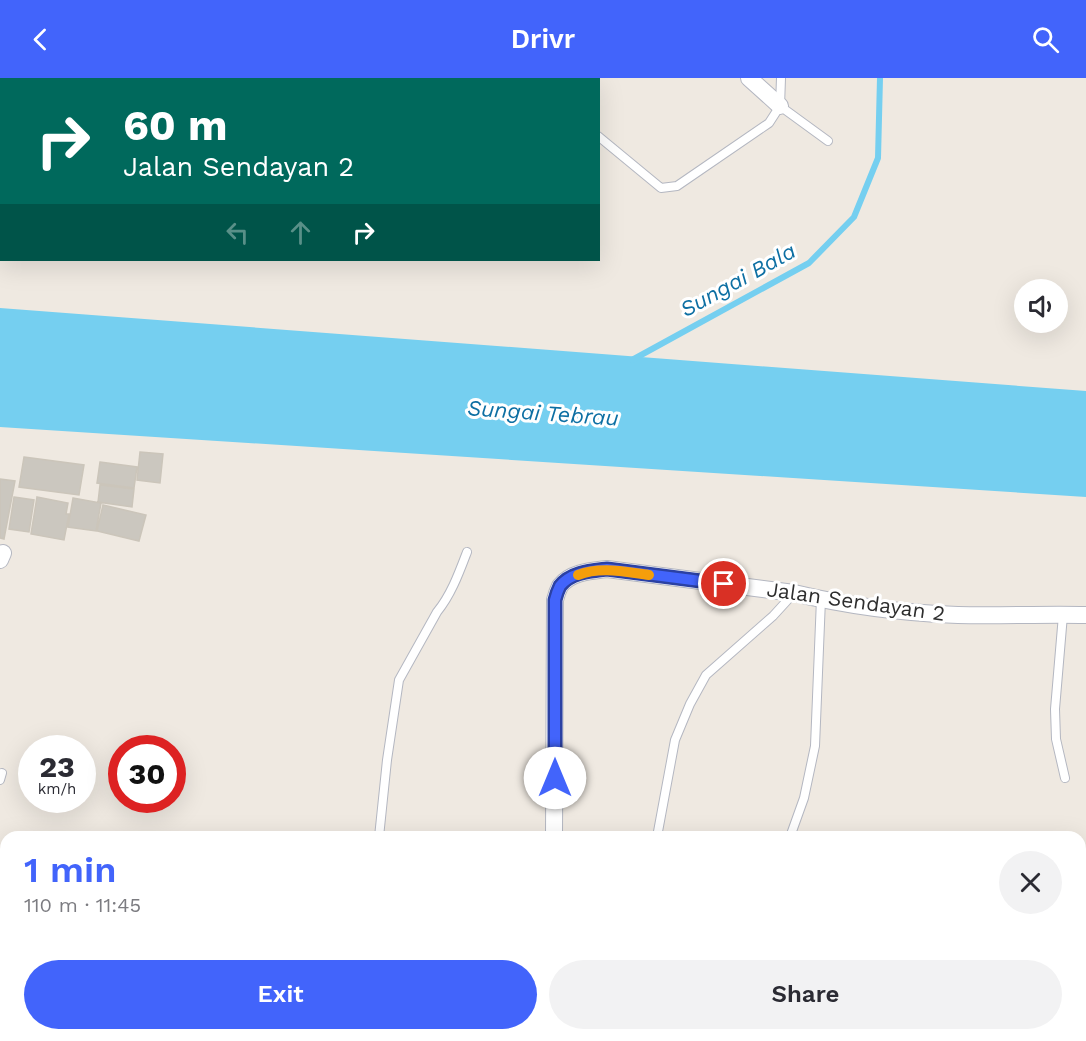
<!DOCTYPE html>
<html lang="en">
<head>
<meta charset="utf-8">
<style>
  :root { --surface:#fff; --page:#f2f2f3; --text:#2b2b33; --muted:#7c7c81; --accent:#4264fb }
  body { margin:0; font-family:"Work Sans",sans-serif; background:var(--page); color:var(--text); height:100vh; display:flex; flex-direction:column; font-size:22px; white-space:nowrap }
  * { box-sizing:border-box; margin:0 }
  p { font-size:20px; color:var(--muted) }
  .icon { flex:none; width:33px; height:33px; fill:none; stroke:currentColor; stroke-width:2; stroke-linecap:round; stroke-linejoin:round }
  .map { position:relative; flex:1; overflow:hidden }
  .sheet { position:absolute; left:0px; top:753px; width:1086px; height:210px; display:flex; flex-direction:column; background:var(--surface); border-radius:18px 18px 0 0; box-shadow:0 6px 24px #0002 }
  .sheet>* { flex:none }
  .hud { position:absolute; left:0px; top:0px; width:600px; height:183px; box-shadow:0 6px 24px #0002; background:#00695c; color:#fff; overflow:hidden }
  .tools { position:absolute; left:1014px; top:201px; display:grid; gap:12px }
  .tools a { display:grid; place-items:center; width:54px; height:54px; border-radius:50%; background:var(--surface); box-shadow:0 6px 24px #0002; font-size:30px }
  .speed { position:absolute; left:18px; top:657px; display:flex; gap:12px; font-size:30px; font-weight:700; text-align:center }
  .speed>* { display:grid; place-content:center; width:78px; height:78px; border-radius:50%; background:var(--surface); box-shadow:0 6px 24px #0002; line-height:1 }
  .speed small { font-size:15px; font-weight:400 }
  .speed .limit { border:9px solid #d22; background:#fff; color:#111 }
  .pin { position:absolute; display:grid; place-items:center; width:51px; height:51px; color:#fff; margin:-26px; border:3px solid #fff; border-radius:50%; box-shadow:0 2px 6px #0007 }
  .me { position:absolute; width:66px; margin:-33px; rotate:0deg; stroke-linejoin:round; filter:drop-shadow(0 0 4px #0008) }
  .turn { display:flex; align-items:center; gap:21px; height:126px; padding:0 24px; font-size:27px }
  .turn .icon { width:78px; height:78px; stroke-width:2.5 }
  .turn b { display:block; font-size:42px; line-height:51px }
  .lanes { display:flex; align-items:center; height:57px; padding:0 24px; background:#0003; justify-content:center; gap:30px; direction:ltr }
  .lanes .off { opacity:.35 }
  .round { display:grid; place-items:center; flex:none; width:63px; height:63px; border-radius:32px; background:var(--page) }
  .headline { display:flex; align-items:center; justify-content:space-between; height:102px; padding:0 24px }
  h1 { font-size:36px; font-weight:600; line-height:45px; color:var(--accent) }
  .button { display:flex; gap:12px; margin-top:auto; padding:12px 24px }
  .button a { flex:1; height:69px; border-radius:36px; background:var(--accent); color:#fff; font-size:24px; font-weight:600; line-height:69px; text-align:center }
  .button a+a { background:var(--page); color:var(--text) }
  header { display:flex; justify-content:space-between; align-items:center; height:78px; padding:0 24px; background:var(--accent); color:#fff; font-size:27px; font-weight:600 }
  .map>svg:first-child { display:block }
</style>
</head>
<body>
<header><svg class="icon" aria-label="back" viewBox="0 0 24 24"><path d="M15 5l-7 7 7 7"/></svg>Drivr<svg class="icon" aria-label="search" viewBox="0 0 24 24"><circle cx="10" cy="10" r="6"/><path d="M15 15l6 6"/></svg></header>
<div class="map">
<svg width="1086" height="963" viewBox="0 0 1086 963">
  <rect width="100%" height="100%" fill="#efe9e1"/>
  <!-- water -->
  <path fill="#75cff0" d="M0,230l1086,83v106l-1086,-70z"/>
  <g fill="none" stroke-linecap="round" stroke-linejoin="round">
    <!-- stream -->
    <path stroke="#75cff0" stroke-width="6" d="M632,282l177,-97 45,-46 24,-59 2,-80"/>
  </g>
  <!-- building -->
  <path fill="#cbc7bf" stroke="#cbc5ba" stroke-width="1.5" d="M140,374l23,2 -3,29 -23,-3z
    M24,379l60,8 -5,30 -60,-8z
    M100,384l37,5 -3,21 -37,-5z
    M0,401l15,2 -11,58 -4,-1z
    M100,407l34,4 -2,18 -34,-5z
    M14,419l20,3 -5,32 -20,-3z
    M37,419l31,6 -2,11h3l-5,26 -33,-6z
    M73,420l28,5 -5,28 -28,-4z
    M103,427l43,10 -7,26 -42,-10z
    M0,899h6v41h-6z
    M0,941h6v16h33v6h-39z
    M54,957h67v6h-67z
    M126,957h68v6h-68z
    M236,957h66v6h-66z"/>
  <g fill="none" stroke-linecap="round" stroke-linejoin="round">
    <!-- service casing -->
    <g stroke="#b4b7c1" stroke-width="10">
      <path id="service" d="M328,0l2,2
        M529,0l1,2
        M135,2v-2
        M780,28l48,35
        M598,58l63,52 16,-2 92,-63 11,-17 1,-28
        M0,66l2,1
        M1063,537l-8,94 1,30 9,39
        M0,702l2,-7
        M379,759l8,-77 12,-80 38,-68c14,-17 22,-39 30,-60
        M657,759l18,-97 15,-36 16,-29 67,-59 21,-23
        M790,759l14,-39 11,-52 6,-147"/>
    </g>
    <!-- minor casing -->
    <g stroke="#b4b7c1" stroke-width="18">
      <path id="minor" d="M749,0l31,28
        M0,482l3,-7
        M554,759l1,-237c1,-4 3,-10 5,-14 11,-14 31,-15 47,-17l187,24c54,13 109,20 164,22 42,1 85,-1 128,0
        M0,869h6
        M44,957v6
        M232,957l1,6"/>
    </g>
    <!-- tertiary casing -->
    <g stroke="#b4b7c1" stroke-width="22">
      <path id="tertiary" d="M456,2l1,-2
        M0,105h2
        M0,138h2"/>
    </g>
    <!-- service -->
    <use href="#service" stroke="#fff" stroke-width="8"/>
    <!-- minor -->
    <use href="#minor" stroke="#fff" stroke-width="16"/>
    <!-- tertiary -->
    <use href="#tertiary" stroke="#fff" stroke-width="21"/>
  </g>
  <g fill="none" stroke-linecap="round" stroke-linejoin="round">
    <!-- route casing -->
    <g stroke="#2b41a3" stroke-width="15">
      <path id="route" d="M555,700v-178c1,-4 3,-10 5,-14 11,-14 31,-15 47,-17l117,15"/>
    </g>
    <!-- route -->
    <use href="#route" stroke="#4264fb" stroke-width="10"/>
    <!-- slow -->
    <path stroke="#f59e0b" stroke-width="10" d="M578,497c23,-9 47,-3 71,0"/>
  </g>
  <g text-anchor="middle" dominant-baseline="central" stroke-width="6" stroke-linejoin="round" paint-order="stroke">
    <!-- street labels -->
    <g font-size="21" fill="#2e2e2e" stroke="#fff">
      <text transform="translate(856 523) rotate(8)">Jalan Sendayan 2</text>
    </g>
    <!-- water labels -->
    <g font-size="22" font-style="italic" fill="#0d6fa3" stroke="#fff">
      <text transform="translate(738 202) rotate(-29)">Sungai Bala</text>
      <text transform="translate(543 335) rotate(4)">Sungai Tebrau</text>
    </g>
  </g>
</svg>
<div class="tools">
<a><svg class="icon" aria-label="sound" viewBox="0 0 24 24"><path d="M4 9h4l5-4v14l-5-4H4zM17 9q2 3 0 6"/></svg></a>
</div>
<div class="speed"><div>23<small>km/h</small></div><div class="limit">30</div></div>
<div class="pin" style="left:724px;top:506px;background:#d93025"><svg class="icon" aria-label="arrive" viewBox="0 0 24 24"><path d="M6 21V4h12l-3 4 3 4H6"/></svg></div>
<svg class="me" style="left:555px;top:700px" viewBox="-20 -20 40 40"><circle r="19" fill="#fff"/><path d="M0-13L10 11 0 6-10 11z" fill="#4264fb"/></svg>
<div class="hud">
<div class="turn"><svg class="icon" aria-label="right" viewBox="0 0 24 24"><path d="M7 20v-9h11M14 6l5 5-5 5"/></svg><div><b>60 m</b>Jalan Sendayan 2</div></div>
<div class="lanes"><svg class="icon off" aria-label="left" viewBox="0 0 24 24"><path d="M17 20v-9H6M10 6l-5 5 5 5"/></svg><svg class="icon off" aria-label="ahead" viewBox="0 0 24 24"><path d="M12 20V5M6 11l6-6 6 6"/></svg><svg class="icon" aria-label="right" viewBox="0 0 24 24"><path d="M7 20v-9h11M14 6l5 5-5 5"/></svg></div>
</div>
<section class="sheet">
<div class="headline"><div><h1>1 min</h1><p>110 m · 11:45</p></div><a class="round"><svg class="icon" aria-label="close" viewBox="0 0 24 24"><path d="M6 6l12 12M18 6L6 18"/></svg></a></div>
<div class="button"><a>Exit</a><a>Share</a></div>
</section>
</div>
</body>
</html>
